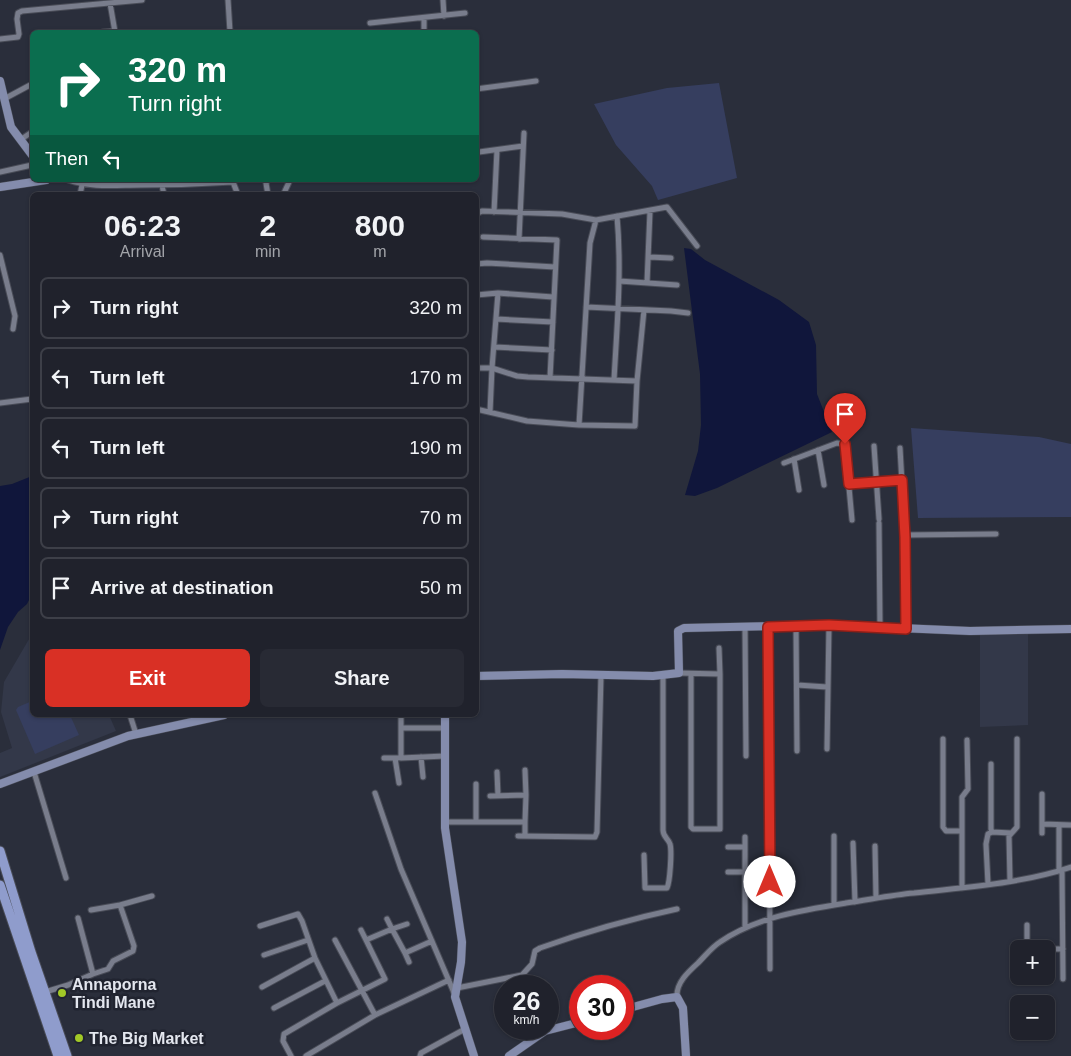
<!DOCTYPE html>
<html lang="en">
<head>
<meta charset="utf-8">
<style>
  :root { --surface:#20222c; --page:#282a34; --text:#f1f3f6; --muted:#a2a4a9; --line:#3d3f48; --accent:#d93025 }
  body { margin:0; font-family:Helvetica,sans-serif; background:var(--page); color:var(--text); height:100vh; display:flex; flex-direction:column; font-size:19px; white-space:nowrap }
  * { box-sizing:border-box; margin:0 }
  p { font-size:16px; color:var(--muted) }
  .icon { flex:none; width:28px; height:28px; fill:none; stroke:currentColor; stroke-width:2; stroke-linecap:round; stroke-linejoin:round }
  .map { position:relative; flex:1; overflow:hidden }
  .details { position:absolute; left:30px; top:192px; width:449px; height:525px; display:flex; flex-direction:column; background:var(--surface); border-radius:8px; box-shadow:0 1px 4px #0004,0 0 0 1px var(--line) }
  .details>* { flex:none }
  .guide { position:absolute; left:30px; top:30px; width:449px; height:152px; border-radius:8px; box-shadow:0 1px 4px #0004,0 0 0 1px var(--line); background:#0b6e4f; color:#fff; overflow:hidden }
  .buttons { position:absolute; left:1010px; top:940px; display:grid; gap:10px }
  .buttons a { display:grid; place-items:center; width:45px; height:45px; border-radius:8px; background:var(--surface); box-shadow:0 1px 4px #0004,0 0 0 1px var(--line); font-size:25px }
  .speed { position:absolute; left:494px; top:975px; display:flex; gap:10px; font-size:25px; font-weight:700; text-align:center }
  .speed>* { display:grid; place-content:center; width:65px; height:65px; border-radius:50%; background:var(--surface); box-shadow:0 1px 4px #0004,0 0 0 1px var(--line); line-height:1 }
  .speed small { font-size:12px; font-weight:400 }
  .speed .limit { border:8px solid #d22; background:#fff; color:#111 }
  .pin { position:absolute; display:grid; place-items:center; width:42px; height:42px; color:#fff; margin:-51px -21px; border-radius:50% 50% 50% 0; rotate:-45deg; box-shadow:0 0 5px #0007 }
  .pin .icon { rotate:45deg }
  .me { position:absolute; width:55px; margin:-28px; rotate:0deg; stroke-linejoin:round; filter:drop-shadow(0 0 4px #0008) }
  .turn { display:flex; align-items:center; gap:18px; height:105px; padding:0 15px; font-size:22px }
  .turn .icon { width:65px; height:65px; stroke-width:2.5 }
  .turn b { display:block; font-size:35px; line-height:42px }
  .then { display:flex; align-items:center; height:48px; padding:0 15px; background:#0003; gap:10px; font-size:19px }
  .eta { display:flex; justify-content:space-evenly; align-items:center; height:85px; text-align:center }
  .eta b { font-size:30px; font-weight:800; line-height:35px }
  .button { display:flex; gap:10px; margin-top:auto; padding:10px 15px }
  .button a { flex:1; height:58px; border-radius:8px; background:var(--accent); color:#fff; font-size:20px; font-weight:800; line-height:58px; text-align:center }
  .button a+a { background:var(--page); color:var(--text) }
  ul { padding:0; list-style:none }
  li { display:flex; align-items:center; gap:15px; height:62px; margin:0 10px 8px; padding:0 5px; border:2px solid var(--line); border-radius:8px }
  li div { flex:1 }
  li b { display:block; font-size:19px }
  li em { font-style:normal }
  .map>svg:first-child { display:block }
</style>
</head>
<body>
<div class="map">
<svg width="1071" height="1056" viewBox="0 0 1071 1056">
  <rect width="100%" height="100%" fill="#2a2e3b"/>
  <!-- built -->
  <path fill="#333849" d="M32,634v81h77l7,16 -116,46v-24l12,-5 -11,-36 3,-30z
    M1028,634v91l-48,2v-92z"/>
  <!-- green -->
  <path fill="#363e5f" d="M719,83l18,95 -79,22 -6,-14 -36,-41 -22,-41 73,-16z
    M911,428l128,9 32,7v73l-153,1z
    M32,701v14h38l9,20 -44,19 -19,-44 2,-3z"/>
  <!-- water -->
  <path fill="#10163b" d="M684,248l7,1 14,11 74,40 30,22 7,23 1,49 15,38 -115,56 -22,8 -10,-1 13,-44 3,-26 -1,-51z
    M32,476v118l-5,10 -9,8 -10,15 -8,23v-164l12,-2z"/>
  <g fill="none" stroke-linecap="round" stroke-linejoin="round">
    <!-- street casing -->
    <g stroke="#494c57" stroke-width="7">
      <path id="street" d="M228,0l2,32
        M443,0l1,16
        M110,3l5,29
        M424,18v14
        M370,23l95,-10
        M103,32l11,-1
        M0,39l18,-2 1,-3 -2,-15 1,-6 4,-2 120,-11
        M476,89l60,-8
        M4,99l28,-15
        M20,140l12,-8
        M479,152l44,-6
        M0,172l32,-7
        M68,180c23,8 49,5 73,5 31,0 61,-1 92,-3l5,13
        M268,180l-2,3 2,12
        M162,185l2,10
        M80,195l2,-10
        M280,195l4,-2 6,-13
        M494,212l3,-62
        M476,214l6,-3 80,3 34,6 71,-13 30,39
        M483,237l74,3 -7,138
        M519,239l5,-106
        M0,255l15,61 -2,13
        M649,257l22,1
        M476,264l11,-1 68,4
        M619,281l58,4
        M647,283l3,-72
        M476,295l22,-2
        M586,307l85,4 17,2
        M496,319l57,3
        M494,347l58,3
        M476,368h16l6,-75 55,4
        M614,380c3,-55 8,-109 3,-164
        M0,403l32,-4
        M476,409l51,12 52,4 11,-182 6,-23
        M490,412l2,-44 25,8 11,1 109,4
        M579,425l56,1 2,-45 7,-71
        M874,446l5,73
        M900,448l5,89 1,92
        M818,450l6,35
        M794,459l5,31
        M784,463l53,-20 8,1 7,76
        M849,484l53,-4
        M879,523l1,105
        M905,535l91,-1
        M796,626l1,125
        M745,627l1,129
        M769,627l1,342
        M719,648l1,26
        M679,673l41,1v155h-27l-2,-2v-153
        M797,685l30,2
        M130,715l6,19
        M401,715v43l44,-2
        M401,728h44
        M943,739v88l3,4h16
        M827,749l2,-124
        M421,757l2,20
        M384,758h14
        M395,758l4,25
        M991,764v65l1,3 19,1
        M525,770l1,25
        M34,772l32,106
        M497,772l1,24
        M476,784v38
        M375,793l26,76 54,126
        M1042,794v39
        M445,822h80l1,-27 -36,1
        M1043,824l28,1
        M1059,825v46
        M518,836l77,1 2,-5 4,-157
        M525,836v-14
        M834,836v69
        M745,837v90
        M853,843l2,59
        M875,846l1,52
        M728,847h17
        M644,855l1,33h22c3,-6 5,-37 3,-44 -2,-6 -7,-7 -7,-14v-155
        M1062,870l1,109
        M728,872h17
        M1010,881l-1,-45 8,-9v-88
        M988,884l-2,-40 2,-10 4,-2
        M962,888v-91l6,-8 -1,-49
        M91,910l29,-5 32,-9
        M407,924l-15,5 13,24 27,-12
        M1027,925v24
        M260,926l38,-12 4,7 13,37 22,45 48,-24 -19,-39 26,-11 -5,-10
        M361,930l5,10
        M335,940l40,75
        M1046,949h17
        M405,953l4,9
        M264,955l44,-15
        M93,974l15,-5 5,-8 20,-10 1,-5 -14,-41
        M262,987l53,-29
        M457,988l65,-13 10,-11 3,-13 5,-3c45,-16 90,-29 137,-39
        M45,992l23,-7 25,-11 -15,-56
        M677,997c-1,-14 11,-25 21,-34 7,-7 14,-16 22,-21 37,-25 82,-32 126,-39 22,-3 45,-8 68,-10 52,-6 106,-9 157,-26
        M274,1008l51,-27
        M291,1056l-8,-15 1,-7 53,-31
        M306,1056l69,-41 74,-35
        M420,1056l1,-3 44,-24"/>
    </g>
    <!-- secondary casing -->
    <g stroke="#494c57" stroke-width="9">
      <path id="secondary" d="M0,81l11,46 21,28
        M0,187l46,-7
        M476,676l86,-2 91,2 26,-3 -1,-42 6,-3 145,-3 141,6 101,-2
        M445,715v113l17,114 -1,20 -6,35 19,59
        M0,784l128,-48 96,-21
        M622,1010l40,-11 15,-2 6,11 3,48
        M509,1056l36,-25 35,-9"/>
    </g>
    <!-- primary casing -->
    <g stroke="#494c57" stroke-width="11">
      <path id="primary" d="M0,851l31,101 36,104
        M0,885l58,171"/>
    </g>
    <!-- street -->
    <use href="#street" stroke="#797d8c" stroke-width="5"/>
    <!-- secondary -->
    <use href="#secondary" stroke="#848cac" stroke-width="8"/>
    <!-- primary -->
    <use href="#primary" stroke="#8f9ccc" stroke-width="9"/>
  </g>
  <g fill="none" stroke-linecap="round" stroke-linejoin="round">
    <!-- route casing -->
    <g stroke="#8d1f18" stroke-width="12">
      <path id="route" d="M770,882l-2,-255 61,-2 77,4 -1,-92 -3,-57 -53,4 -4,-40"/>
    </g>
    <!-- route -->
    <use href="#route" stroke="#d93025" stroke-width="9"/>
  </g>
  <!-- markers -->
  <g fill="#a2c927" stroke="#212430" stroke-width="2">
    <circle cx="62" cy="993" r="5"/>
    <circle cx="79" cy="1038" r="5"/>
  </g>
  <g text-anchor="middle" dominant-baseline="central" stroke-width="5" stroke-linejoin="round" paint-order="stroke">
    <!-- poi labels -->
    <g font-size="16" font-weight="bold" fill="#e4e7ef" stroke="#212430" text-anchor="start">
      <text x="72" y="984">Annaporna<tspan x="72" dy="18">Tindi Mane</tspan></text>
      <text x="89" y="1038">The Big Market</text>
    </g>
  </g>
</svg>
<div class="buttons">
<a>+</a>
<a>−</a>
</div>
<div class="speed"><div>26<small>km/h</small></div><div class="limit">30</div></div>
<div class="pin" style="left:845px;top:444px;background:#d93025"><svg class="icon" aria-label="arrive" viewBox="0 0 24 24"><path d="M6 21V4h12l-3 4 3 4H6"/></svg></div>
<svg class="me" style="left:770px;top:882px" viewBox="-20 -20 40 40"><circle r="19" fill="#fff"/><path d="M0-13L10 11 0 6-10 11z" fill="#d93025"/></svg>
<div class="guide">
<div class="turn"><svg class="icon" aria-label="right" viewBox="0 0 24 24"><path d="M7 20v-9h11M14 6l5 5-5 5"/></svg><div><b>320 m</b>Turn right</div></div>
<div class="then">Then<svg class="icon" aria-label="left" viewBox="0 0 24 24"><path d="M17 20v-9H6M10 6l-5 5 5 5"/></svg></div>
</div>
<section class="details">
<div class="eta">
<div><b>06:23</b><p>Arrival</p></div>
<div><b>2</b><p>min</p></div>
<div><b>800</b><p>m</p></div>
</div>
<ul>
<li><svg class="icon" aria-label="right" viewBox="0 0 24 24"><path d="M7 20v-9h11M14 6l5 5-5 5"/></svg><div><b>Turn right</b></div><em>320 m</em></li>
<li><svg class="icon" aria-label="left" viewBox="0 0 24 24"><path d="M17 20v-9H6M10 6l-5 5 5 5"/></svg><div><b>Turn left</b></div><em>170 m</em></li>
<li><svg class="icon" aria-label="left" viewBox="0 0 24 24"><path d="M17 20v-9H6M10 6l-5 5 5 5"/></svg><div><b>Turn left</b></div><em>190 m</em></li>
<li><svg class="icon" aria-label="right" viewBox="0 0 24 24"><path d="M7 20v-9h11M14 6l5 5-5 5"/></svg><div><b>Turn right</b></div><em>70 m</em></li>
<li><svg class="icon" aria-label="arrive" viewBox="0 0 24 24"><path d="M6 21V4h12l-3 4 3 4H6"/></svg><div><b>Arrive at destination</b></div><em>50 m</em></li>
</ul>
<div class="button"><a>Exit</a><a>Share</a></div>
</section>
</div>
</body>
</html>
